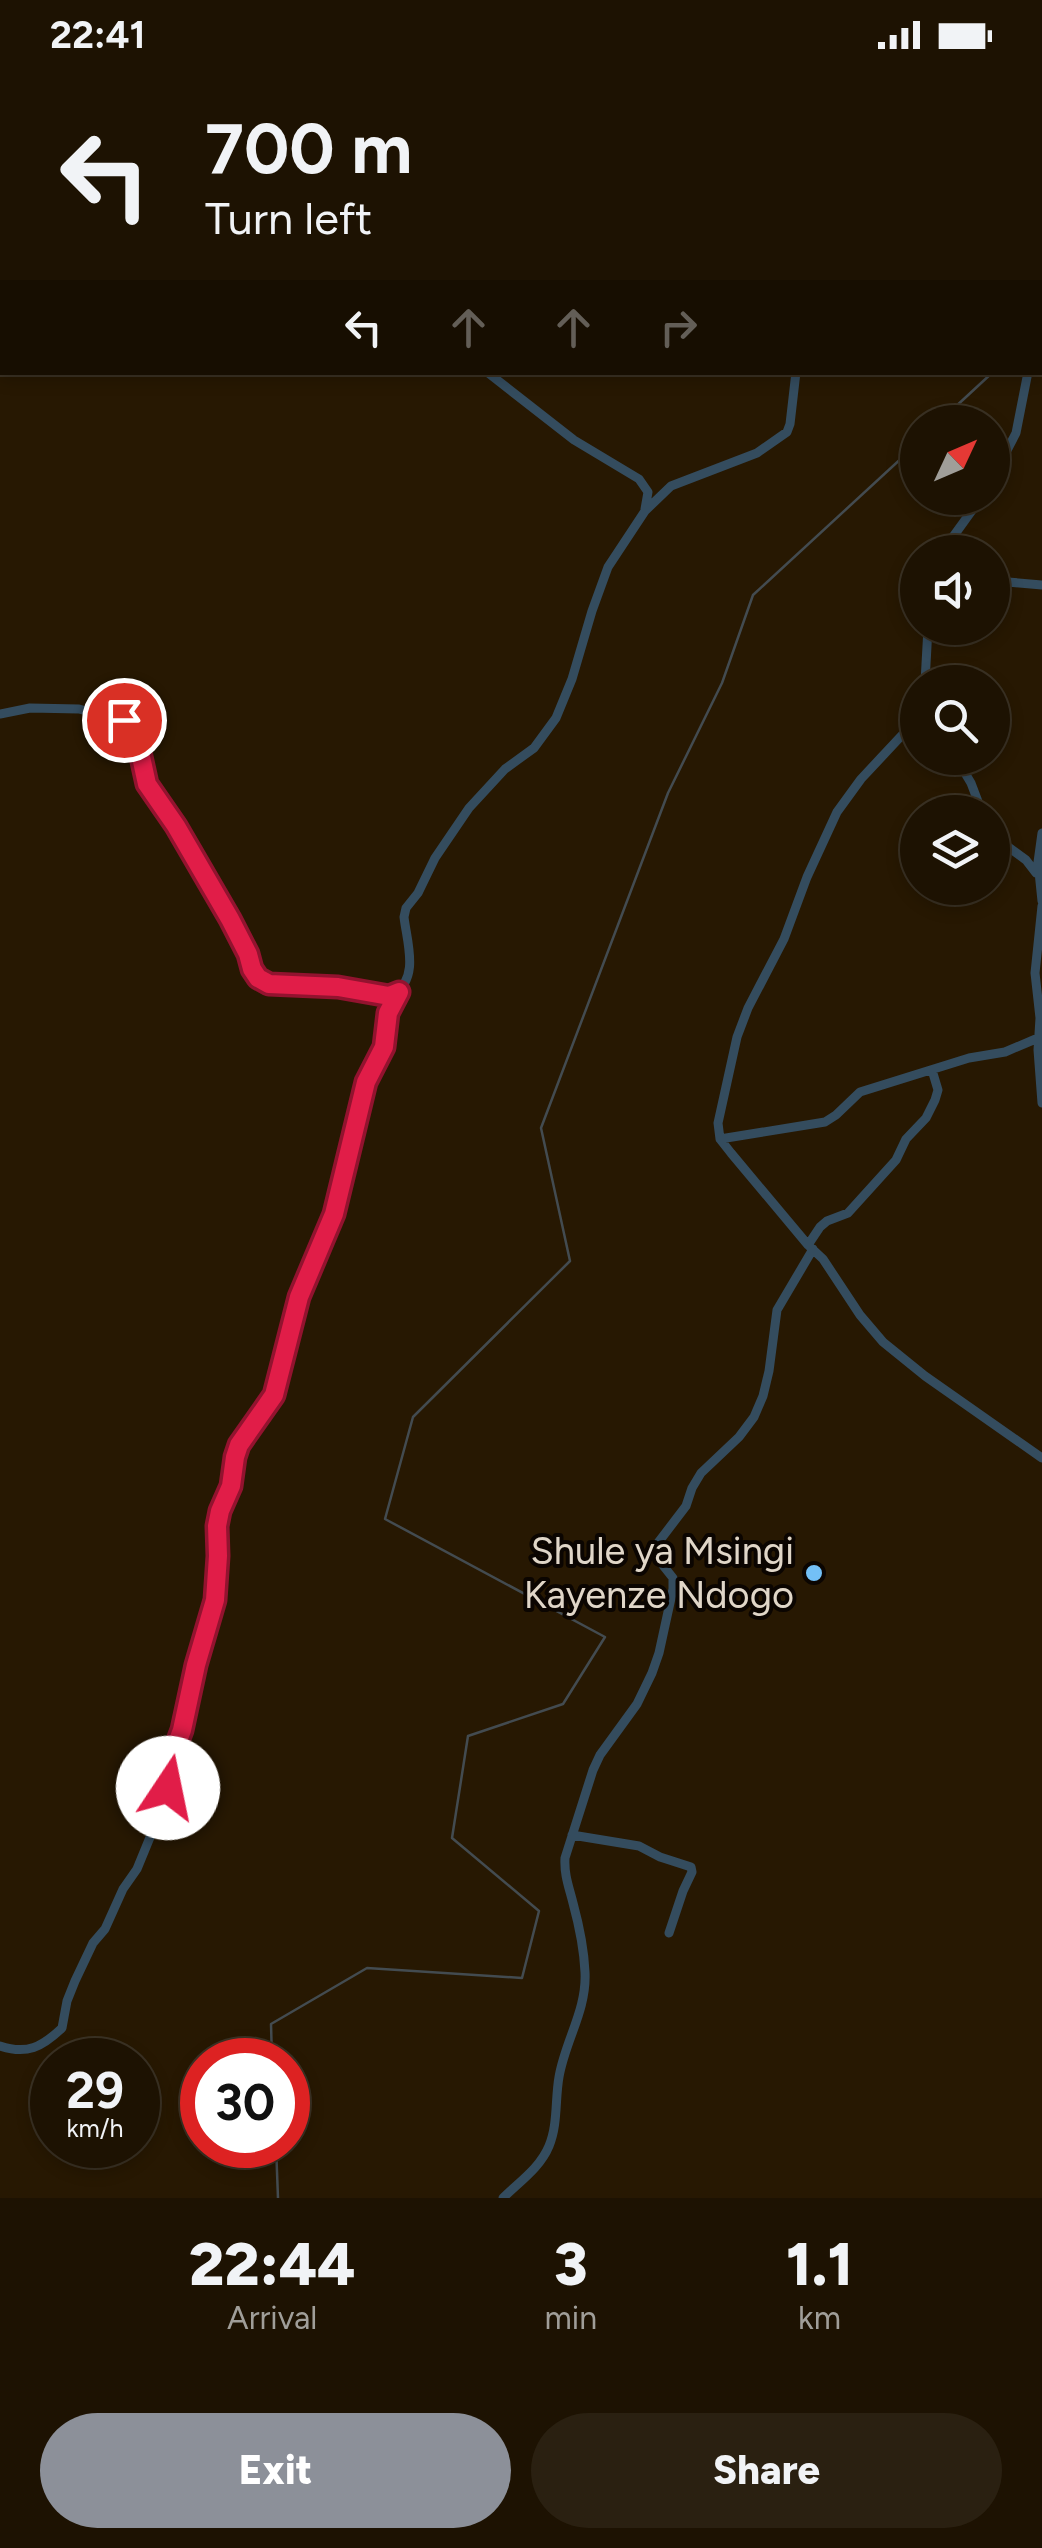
<!DOCTYPE html>
<html lang="en">
<head>
<meta charset="utf-8">
<style>
  :root { --surface:#1d1202; --page:#2a2011; --text:#f1f3f6; --muted:#a09e99; --line:#3b3224; --accent:#8c9099 }
  body { margin:0; font-family:Figtree,sans-serif; background:var(--page); color:var(--text); height:100vh; display:flex; flex-direction:column; font-size:38px; white-space:nowrap }
  * { box-sizing:border-box; margin:0 }
  p { font-size:32px; color:var(--muted) }
  .icon { flex:none; width:55px; height:55px; fill:none; stroke:currentColor; stroke-width:2; stroke-linecap:round; stroke-linejoin:round }
  .map { position:relative; height:2128px; overflow:hidden }
  .panel { display:flex; flex-direction:column; background:var(--surface); flex:1 }
  .panel>* { flex:none }
  .hud { position:absolute; left:0px; top:0px; width:1042px; height:305px; box-shadow:0 5px 15px #0003,0 0 0 2px var(--line); background:#1d1202; color:var(--text); overflow:hidden }
  .needle { width:65px; rotate:46deg }
  .buttons { position:absolute; left:900px; top:335px; display:grid; gap:20px }
  .buttons a { display:grid; place-items:center; width:110px; height:110px; border-radius:50%; background:var(--surface); box-shadow:0 5px 15px #0003,0 0 0 2px var(--line); font-size:50px }
  .speed { position:absolute; left:30px; top:1968px; display:flex; gap:20px; font-size:50px; font-weight:700; text-align:center }
  .speed>* { display:grid; place-content:center; width:130px; height:130px; border-radius:50%; background:var(--surface); box-shadow:0 5px 15px #0003,0 0 0 2px var(--line); line-height:1 }
  .speed small { font-size:25px; font-weight:400 }
  .speed .limit { border:15px solid #d22; background:#fff; color:#111 }
  .pin { position:absolute; display:grid; place-items:center; width:85px; height:85px; color:#fff; margin:-42px; border:5px solid #fff; border-radius:50%; box-shadow:0 2px 10px #0007 }
  .me { position:absolute; width:110px; margin:-55px; rotate:11deg; stroke-linejoin:round; filter:drop-shadow(0 0 8px #0008) }
  .turn { display:flex; align-items:center; gap:35px; height:210px; padding:0 40px; font-size:45px }
  .turn .icon { width:130px; height:130px; stroke-width:2.5 }
  .turn b { display:block; font-size:70px; line-height:85px }
  .lanes { display:flex; align-items:center; height:95px; padding:0 40px; background:#0003; justify-content:center; gap:50px; direction:ltr }
  .lanes .off { opacity:.35 }
  .eta { display:flex; justify-content:space-evenly; align-items:center; height:170px; text-align:center }
  .eta b { font-size:60px; font-weight:800; line-height:70px }
  .action { display:flex; gap:20px; margin-top:auto; padding:20px 40px }
  .action a { flex:1; height:115px; border-radius:60px; background:var(--accent); color:#fff; font-size:40px; font-weight:800; line-height:115px; text-align:center }
  .action a+a { background:var(--page); color:var(--text) }
  .status { display:flex; justify-content:space-between; align-items:center; height:70px; padding:0 50px; background:var(--surface); direction:ltr }
  .status svg { height:28px; fill:currentColor }
  .map>svg:first-child { display:block }
</style>
</head>
<body>
<div class="status"><b>22:41</b><svg viewBox="0 0 49 12"><path d="M0 12V9h3v3zM5 12V6h3v6zM10 12V3h3v9zM15 12V0h3v12zM26 1h20v11H26zM47 4h2v5h-2z"/></svg></div>
<div class="map">
<svg width="1042" height="2128" viewBox="0 0 1042 2128">
  <rect width="100%" height="100%" fill="#271802"/>
  <g fill="none" stroke-linecap="round" stroke-linejoin="round">
    <!-- stream -->
    <path stroke="#434b50" stroke-width="2.5" d="M986,2l1,-2
      M939,352l54,-50
      M272,1990l-1,-36 96,-56 155,10 17,-67 -87,-73 16,-102 95,-32 42,-67 -220,-118 28,-102 157,-156 -29,-133 127,-335 54,-110 31,-88 165,-152
      M276,2075l2,53"/>
    <!-- minor -->
    <path stroke="#344c5e" stroke-width="9" d="M86,0l4,2
      M797,2l1,-2
      M1040,246l2,-9
      M487,302l87,68 65,39 9,13 -3,17
      M992,409l24,-46 12,-61
      M953,469l6,13
      M942,482l39,-54
      M992,508l16,4 34,3
      M925,612l3,-54
      M0,644l30,-6 49,1 48,13 9,12 11,50 29,43 55,92 17,35 4,15 7,10 10,6 69,2 55,8c27,-17 14,-52 11,-78l2,-9 12,-15 17,-35 34,-50 36,-39 29,-21 22,-30 16,-39 20,-68 16,-44 37,-56 26,-25 86,-33 30,-21 3,-8 6,-52
      M918,648l-57,61 -24,33 -30,65 -23,62 -36,69 -11,29 -19,86 2,16 11,14 77,92 15,14 37,56 23,27 42,34 117,82
      M956,688l15,25 11,29
      M1042,763l-4,29 4,39
      M992,765l34,25 10,13
      M1042,836l-7,67 5,45 -2,32 4,53
      M720,1069l105,-17 11,-7 24,-23 109,-34 36,-6 33,-14
      M808,1175l12,-18 7,-6 21,-8 48,-53 10,-21 20,-21 9,-18 3,-10 -6,-20
      M572,1765l67,11 21,11 31,10 1,5 -9,19 -14,42
      M0,1976c27,9 42,1 62,-18l5,-27 8,-20 18,-38 12,-14 18,-40 14,-20 30,-73 6,-43 9,-23 14,-65 19,-64 4,-45 -2,-30 2,-15 12,-25 4,-29 4,-12 36,-50 24,-98 36,-83 31,-132 18,-35 4,-34 9,-18
      M503,2128c16,-16 37,-30 46,-52 9,-21 6,-47 10,-69 6,-36 28,-67 26,-105 -1,-22 -6,-47 -12,-69 -4,-16 -9,-28 -8,-45l28,-88 7,-15 37,-51 15,-31 7,-20 14,-64v-11l-19,-24v-6l32,-42 6,-18 9,-15 38,-36 15,-20 9,-21 6,-25 8,-61 36,-61"/>
    <!-- major -->
    <path stroke="#487ca1" stroke-width="11" d="M696,0l22,2
      M1040,47h2"/>
  </g>
  <g fill="none" stroke-linecap="round" stroke-linejoin="round">
    <!-- route casing -->
    <g stroke="#92132f" stroke-width="25">
      <path id="route" d="M124,650l12,14 11,50 29,42 54,93 18,35 4,15 6,9 11,6 69,3 51,9 10,-4 -11,21 -4,34 -18,35 -32,132 -35,83 -25,98 -35,50 -4,12 -4,29 -11,25 -3,15 1,30 -3,44 -19,65 -14,65 -9,24 -5,34"/>
    </g>
    <!-- route -->
    <use href="#route" stroke="#e11d48" stroke-width="18"/>
  </g>
  <!-- markers -->
  <circle fill="#73c0f6" stroke="#0b0501" stroke-width="4" cx="814" cy="1503" r="10"/>
  <g text-anchor="middle" dominant-baseline="central" stroke-width="8" stroke-linejoin="round" paint-order="stroke">
    <!-- poi labels -->
    <g font-size="38" fill="#e0d6c8" stroke="#0b0501" text-anchor="end">
      <text x="794" y="1481">Shule ya Msingi<tspan x="794" dy="44">Kayenze Ndogo</tspan></text>
    </g>
  </g>
</svg>
<div class="buttons">
<a><svg class="needle" viewBox="-14 -14 28 28"><path d="M0-13l5 13h-10z" fill="#e53935"/><path d="M0 13l5-13h-10z" fill="#a09e99"/></svg></a>
<a><svg class="icon" aria-label="sound" viewBox="0 0 24 24"><path d="M4 9h4l5-4v14l-5-4H4zM17 9q2 3 0 6"/></svg></a>
<a><svg class="icon" aria-label="search" viewBox="0 0 24 24"><circle cx="10" cy="10" r="6"/><path d="M15 15l6 6"/></svg></a>
<a><svg class="icon" aria-label="layers" viewBox="0 0 24 24"><path d="M12 4l9 5-9 5-9-5zM3 14l9 5 9-5"/></svg></a>
</div>
<div class="speed"><div>29<small>km/h</small></div><div class="limit">30</div></div>
<div class="pin" style="left:124px;top:650px;background:#d93025"><svg class="icon" aria-label="arrive" viewBox="0 0 24 24"><path d="M6 21V4h12l-3 4 3 4H6"/></svg></div>
<svg class="me" style="left:168px;top:1718px" viewBox="-20 -20 40 40"><circle r="19" fill="#fff"/><path d="M0-13L10 11 0 6-10 11z" fill="#e11d48"/></svg>
<div class="hud">
<div class="turn"><svg class="icon" aria-label="left" viewBox="0 0 24 24"><path d="M17 20v-9H6M10 6l-5 5 5 5"/></svg><div><b>700 m</b>Turn left</div></div>
<div class="lanes"><svg class="icon" aria-label="left" viewBox="0 0 24 24"><path d="M17 20v-9H6M10 6l-5 5 5 5"/></svg><svg class="icon off" aria-label="ahead" viewBox="0 0 24 24"><path d="M12 20V5M6 11l6-6 6 6"/></svg><svg class="icon off" aria-label="ahead" viewBox="0 0 24 24"><path d="M12 20V5M6 11l6-6 6 6"/></svg><svg class="icon off" aria-label="right" viewBox="0 0 24 24"><path d="M7 20v-9h11M14 6l5 5-5 5"/></svg></div>
</div>
</div>
<section class="panel">
<div class="eta">
<div><b>22:44</b><p>Arrival</p></div>
<div><b>3</b><p>min</p></div>
<div><b>1.1</b><p>km</p></div>
</div>
<div class="action"><a>Exit</a><a>Share</a></div>
</section>
</body>
</html>
